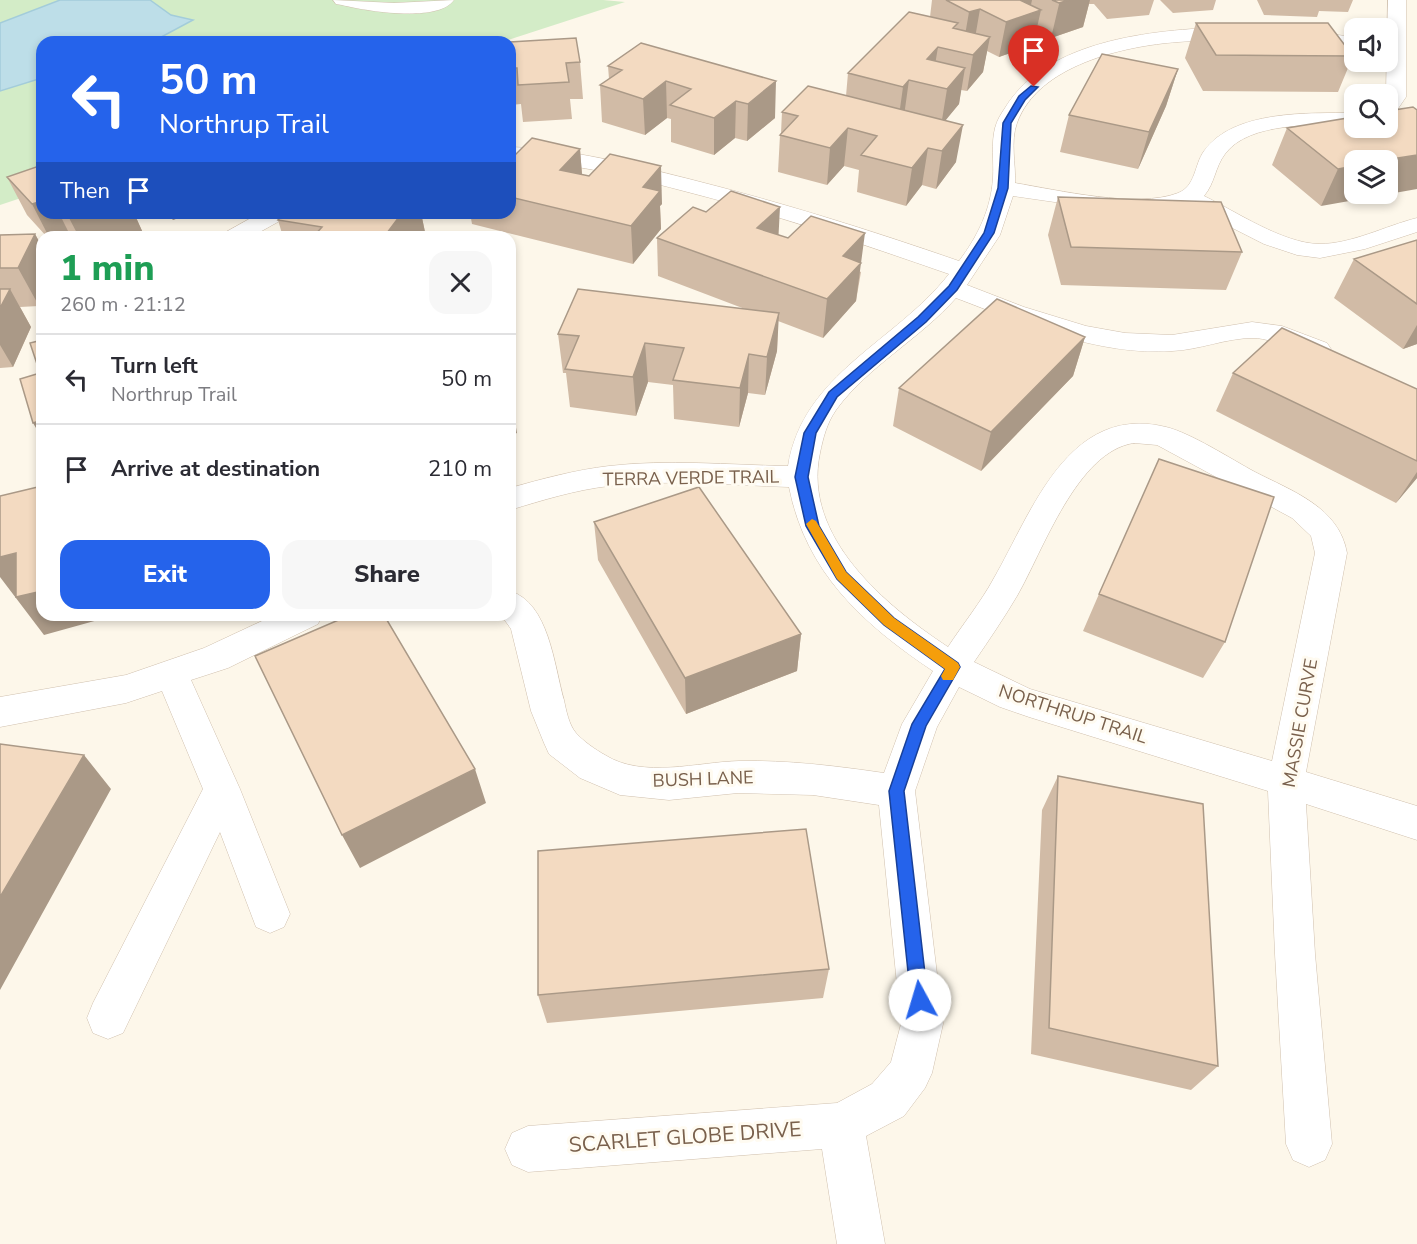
<!DOCTYPE html>
<html lang="en">
<head>
<meta charset="utf-8">
<style>
  :root { --surface:#fff; --page:#f7f7f7; --text:#2b2b33; --muted:#7c7c81; --line:#e1e1e2; --accent:#2563eb }
  body { margin:0; font-family:"Nunito Sans",sans-serif; background:var(--page); color:var(--text); height:100vh; display:flex; flex-direction:column; font-size:22px; white-space:nowrap }
  * { box-sizing:border-box; margin:0 }
  p { font-size:20px; color:var(--muted) }
  .icon { flex:none; width:33px; height:33px; fill:none; stroke:currentColor; stroke-width:2; stroke-linecap:round; stroke-linejoin:round }
  .map { position:relative; flex:1; overflow:hidden }
  .side { position:absolute; left:36px; top:231px; width:480px; height:390px; display:flex; flex-direction:column; background:var(--surface); border-radius:18px; box-shadow:0 3px 9px #0003 }
  .side>* { flex:none }
  .top-card { position:absolute; left:36px; top:36px; width:480px; height:183px; border-radius:18px; box-shadow:0 3px 9px #0003; background:#2563eb; color:#fff; overflow:hidden }
  .fabs { position:absolute; left:1344px; top:18px; display:grid; gap:12px }
  .fabs a { display:grid; place-items:center; width:54px; height:54px; border-radius:12px; background:var(--surface); box-shadow:0 3px 9px #0003; font-size:30px }
  .pin { position:absolute; display:grid; place-items:center; width:51px; height:51px; color:#fff; margin:-62px -26px; border-radius:50% 50% 50% 0; rotate:-45deg; box-shadow:0 0 6px #0007 }
  .pin .icon { rotate:45deg }
  .me { position:absolute; width:66px; margin:-33px; rotate:354deg; stroke-linejoin:round; filter:drop-shadow(0 0 4px #0008) }
  .turn { display:flex; align-items:center; gap:21px; height:126px; padding:0 24px; font-size:27px }
  .turn .icon { width:78px; height:78px; stroke-width:2.5 }
  .turn b { display:block; font-size:42px; line-height:51px }
  .then { display:flex; align-items:center; height:57px; padding:0 24px; background:#0003; gap:12px; font-size:22px }
  .round { display:grid; place-items:center; flex:none; width:63px; height:63px; border-radius:18px; background:var(--page) }
  .summary { display:flex; align-items:center; justify-content:space-between; height:102px; padding:0 24px }
  h1 { font-size:36px; font-weight:800; line-height:45px; color:#1e9e55 }
  .cta { display:flex; gap:12px; margin-top:auto; padding:12px 24px }
  .cta a { flex:1; height:69px; border-radius:18px; background:var(--accent); color:#fff; font-size:24px; font-weight:800; line-height:69px; text-align:center }
  .cta a+a { background:var(--page); color:var(--text) }
  ul { padding:0; list-style:none }
  li { display:flex; align-items:center; gap:18px; height:90px; padding:0 24px; border-top:2px solid var(--line) }
  li div { flex:1 }
  li b { display:block; font-size:22px }
  li em { font-style:normal }
  .map>svg:first-child { display:block }
</style>
</head>
<body>
<div class="map">
<svg width="1417" height="1244" viewBox="0 0 1417 1244">
  <rect width="100%" height="100%" fill="#fdf7ea"/>
  <!-- green -->
  <path fill="#d3ecc7" d="M0,0h603l22,2 -123,40h-460v149l-42,14z"/>
  <!-- water -->
  <path fill="#bddee8" stroke="#a3ccda" stroke-width="1.5" d="M60,0h90l21,15 22,5 -41,22h-110v36l-42,13v-68z"/>
  <g fill="none" stroke-linecap="round" stroke-linejoin="round">
    <!-- minor casing -->
    <g stroke="#d0c0ae" stroke-width="1">
      <path id="minor" d="M333,0l61,3 60,-3c-16,23 -88,11 -112,5l-6,-1z
        M1388,0h18v97l-11,16 -7,2 -2,-21z
        M1236,27l7,2 2,4 -2,4c-20,5 -44,3 -65,5 -54,4 -140,23 -161,81 -7,19 -1,41 -2,60 43,7 122,26 163,10 18,-7 16,-28 26,-42 29,-41 105,-38 150,-38v12c-36,0 -105,-4 -129,29 -10,13 -10,29 -21,42 33,16 78,47 115,48 33,0 66,-18 98,-26v14l-52,17 -45,9 -23,-3 -33,-11 -77,-39 -38,7h-25l-111,-16 -13,39 -33,50 57,22 62,19 39,7 47,2 80,-13 30,4 45,17 4,6 -4,6c-25,6 -48,-17 -74,-17 -27,0 -54,12 -81,13 -74,5 -148,-27 -216,-53 -36,41 -88,68 -120,112 -9,13 -13,28 -16,43 -18,84 66,153 128,194 15,-23 33,-45 46,-69 38,-66 74,-175 172,-151 25,6 65,32 89,45 37,19 84,35 92,81l-41,219 111,34v34l-111,-36 9,150 17,190 -7,16 -16,7 -16,-7 -7,-16 -11,-190 -7,-163 -239,-74 -29,-10 -41,-20 -22,40 -22,64 28,233 -11,49 -7,15 -21,28 -38,20 19,108h-48l-15,-95 -294,23 -16,-7 -7,-16 7,-16 16,-7 309,-23 35,-19 19,-22 10,-38 -22,-219 -66,-10 -75,-2 -69,7 -49,-5 -40,-17 -31,-24 -5,-11 -13,-32 -20,-82 -10,-14h9v-24c39,12 44,74 54,109 2,10 5,25 12,33 7,8 20,17 29,22 38,24 93,7 134,6 49,-1 97,5 145,12l18,-49 31,-53c-70,-47 -127,-98 -144,-184 -60,-2 -120,-8 -180,-1 -34,4 -66,14 -99,24v-22c32,-9 65,-18 99,-22 59,-7 119,-1 179,0 15,-93 108,-124 161,-192 -89,-31 -178,-61 -269,-84 -57,-15 -111,-28 -170,-29v-14c62,2 119,17 179,32 91,23 181,51 270,82 19,-25 32,-52 34,-83 1,-17 -2,-34 2,-50 2,-8 6,-14 10,-20 43,-71 156,-79 231,-81zM1134,443l23,2 135,73 19,18 4,17 -43,208 -242,-72 -56,-27c15,-22 30,-44 43,-66 26,-45 60,-145 117,-153z
        M1297,30l57,7v12l-64,-9 -2,-4 2,-4z
        M260,213h29l-4,5 -34,19h-29l4,-5z
        M275,615h47l-4,9 -90,44 -37,12 49,109 50,125 -6,13 -14,6 -14,-6 -36,-95 -97,201 -15,6 -15,-6 -6,-15 6,-15 110,-214 -41,-98 -36,12 -126,24v-30l126,-22 78,-27z"/>
    </g>
    <!-- minor -->
    <use href="#minor" fill="#fff" fill-rule="evenodd"/>
  </g>
  <!-- wall -->
  <path fill="#d1bba6" d="M932,0h222l-5,15 -42,4 -13,-15h-5l-6,23 -32,11 -15,-8 -3,15 -34,12 -12,-6 -4,21 -16,19 -6,-1 -2,14 -14,16 11,42 -20,27 -14,-4 -16,21 -49,-14 2,-22 -15,-4 -17,19 -49,-13 2,-37 1,-2 1,-21 64,-16 2,-23 82,-56z
    M1160,0h56l-3,10 -40,3z
    M1257,0h96l-5,12 -29,-1 -2,6 -53,-2z
    M1196,23l157,33 -15,36 -135,-1 -18,-33z
    M510,42l70,20 3,37h-13l2,20 -49,3 -2,-18 -11,1z
    M641,43l134,75 -28,23 -12,-3 -21,17 -43,-13v-23l-4,-1 -22,17 -43,-13 -2,-37 9,-6 -1,-13z
    M1178,69l-12,37 -28,63 -78,-17 9,-37z
    M1417,110l-96,96 -49,-41 15,-37z
    M580,149l2,26 80,29 -2,2 1,23 -28,35 -161,-40 -2,-11h40v-53z
    M7,177l35,36h92l9,20 -10,4h-62l-1,-2 -4,2h-19l-20,-22z
    M1058,197l184,55 -16,38 -165,-5 -13,-50z
    M166,213h26l-19,7z
    M284,213h137l4,19 -4,5h-138l-5,-17z
    M35,234l7,13v53l-3,6 -19,1 11,20 -18,40 -13,1v-133z
    M779,235l82,37 -5,29 -33,37 -45,-17 -1,30 -12,44 -17,-2 -9,34 -65,-8 -1,-34 -25,-3 -12,34 -66,-9 -4,-34h-3l-5,-39 187,-25 -87,-33 -1,-38z
    M1417,240v104l-14,5 -69,-51 20,-39z
    M1085,337l-12,39 -92,95 -88,-45 6,-38z
    M1233,373l184,16v89l-21,25 -180,-92z
    M594,522l207,112 -4,37 -111,43 -88,-154z
    M1099,594l126,48 -22,36 -120,-47z
    M1058,776l160,290 -27,24 -160,-36 11,-244z
    M829,969l-6,29 -276,25 -9,-28z"/>
  <!-- shaded-wall -->
  <path fill="#aa9987" d="M1014,0h18l-3,14 12,-4 -8,35 -34,12 7,-35z
    M1060,0h30l-7,27 -32,11z
    M980,9l-6,35 -11,3 6,-35z
    M990,37l-7,35 -16,19 6,-36z
    M938,47l-6,36 -5,-24z
    M965,68l-6,36 -18,22 6,-37z
    M1178,69l-12,37 -28,63 11,-37z
    M909,80l-5,36 -6,7 5,-36z
    M666,81l1,37 -22,17 -2,-36z
    M776,81l-1,37 -28,23 1,-37z
    M736,101l-1,37 -21,17v-37z
    M963,125l-7,37 -20,27 6,-38z
    M848,128l-4,38 -17,19 3,-37z
    M928,148l-6,37 -16,21 6,-38z
    M580,149l3,38 -23,-17z
    M1417,155v34l-96,17 17,-37 16,-3v28h34v-34h-3z
    M661,166l1,38 -2,2 1,23 -28,35 -2,-38 12,-39z
    M42,201v12h17l11,22 -4,2h-17l-17,-33z
    M780,207l-2,38 -21,-17z
    M77,213h57l9,20 -10,4h-54l-11,-21z
    M170,213h22l-19,7z
    M402,213h19l4,19 -4,5h-37z
    M865,233l-9,68 -33,37 4,-39 16,-43z
    M35,234l7,13v53l-3,6 -21,-38z
    M10,289l21,38 -18,40 -13,-22v-37z
    M779,313l-2,38 -12,44 2,-38z
    M1417,325v19l-14,5z
    M1085,337l-12,39 -92,95 10,-39z
    M645,343l3,39 -12,34 -3,-39z
    M749,354l-1,39 -9,34 1,-39z
    M510,394l7,39 -7,3z
    M42,420v18l-9,-15z
    M1417,472v6l-21,25z
    M16,553l26,38v24h74l-72,20 -44,-58v-20z
    M801,634l-4,37 -111,43 -1,-36z
    M84,755l27,34 -111,201v-93z
    M475,769l11,34 -126,65 -18,-33z"/>
  <!-- building -->
  <path fill="#f3dac1" stroke="#aa9987" stroke-width="1.5" d="M946,0h74l21,10 -35,12 -26,-13 -11,3z
    M1052,0h17l-10,3z
    M909,12l49,11 -5,5 37,9 -17,18 -35,-8 -11,12 38,9 -18,21 -38,-9 -6,7 -55,-14z
    M1196,23h132l25,33 -137,-1z
    M576,38l4,24 -14,1 3,19 -51,3 -1,-17h-7v-26z
    M641,43l135,38 -28,23 -12,-3 -22,17 -44,-13 21,-16 -25,-8 -23,18 -43,-14 22,-15 -14,-4z
    M1102,54l76,15 -29,63 -80,-17z
    M808,86l155,39 -21,26 -14,-3 -16,20 -51,-13 16,-19 -29,-8 -18,20 -50,-13 18,-19 -16,-4z
    M1413,107l4,3v45l-32,5h-31v6l-16,3 -51,-41 67,-11v11h34v-17z
    M532,138l48,11 -20,21 29,6 21,-22 51,12 -18,21 17,4 -29,35 -121,-29v-37z
    M42,165v36l-10,3 -25,-27z
    M731,191l49,16 -23,21 31,10 23,-22 54,17 -22,23 18,7 -34,36 -170,-61 36,-31 13,5z
    M1058,197l163,5 21,50 -171,-5z
    M65,213h12l-9,3z
    M284,213h118l-18,24h-71l9,-10 -44,-7z
    M35,234l-17,34h-18v-33z
    M1417,240v64l-63,-45z
    M0,289h10l-10,19z
    M578,289l201,24 -12,44 -18,-3 -9,34 -67,-8 11,-32 -39,-5 -12,34 -68,-8 14,-33 -21,-2z
    M997,299l88,38 -94,95 -92,-44z
    M1282,328l135,61v72l-184,-88z
    M42,340v80l-9,3 -13,-44 20,-6 -10,-30z
    M1159,459l115,38 -49,145 -126,-48z
    M42,486v105l-26,6v-44l-16,4v-61z
    M699,487l102,147 -116,44 -91,-156z
    M350,615h34l91,154 -133,66 -87,-179z
    M0,744l84,11 -84,142z
    M1058,776l145,28 15,262 -169,-38z
    M806,829l23,140 -291,26v-144z"/>
  <!-- route -->
  <path fill="#2563eb" stroke="#184099" stroke-width="1.5" d="M1031,86l7,1 -13,13 -14,23 -3,65 -14,45 -37,57 -31,32 -89,75 -21,36 -8,44 11,49 27,46 48,46 64,45 2,4 -34,59 -22,65 24,209 -2,7 -6,2 -6,-2 -3,-7 -22,-209 23,-67 33,-55 -61,-44 -47,-46 -31,-53 -11,-49 9,-44 25,-41 89,-75 31,-31 35,-53 14,-45 5,-65 16,-27z"/>
  <!-- slow -->
  <path fill="#f59e0b" d="M812,519l4,2 30,51 48,46 64,45 2,4 -7,13h-10l-2,-4 4,-7 -61,-44 -47,-46 -31,-55z"/>
  <g text-anchor="middle" dominant-baseline="central" stroke-width="6" stroke-linejoin="round" paint-order="stroke">
    <!-- street labels -->
    <g font-size="18" fill="#79604c" stroke="#fffbf1">
      <text transform="translate(691 478) rotate(-1)">TERRA VERDE TRAIL</text>
      <text transform="translate(1073 714) rotate(18)">NORTHRUP TRAIL</text>
      <text transform="translate(1300 723) rotate(-80)">MASSIE CURVE</text>
      <text transform="translate(703 779) rotate(-2)">BUSH LANE</text>
    </g>
    <!-- near-street labels -->
    <g font-size="21" fill="#79604c" stroke="#fffbf1">
      <text transform="translate(685 1137) rotate(-4)">SCARLET GLOBE DRIVE</text>
    </g>
  </g>
</svg>
<div class="fabs">
<a><svg class="icon" aria-label="sound" viewBox="0 0 24 24"><path d="M4 9h4l5-4v14l-5-4H4zM17 9q2 3 0 6"/></svg></a>
<a><svg class="icon" aria-label="search" viewBox="0 0 24 24"><circle cx="10" cy="10" r="6"/><path d="M15 15l6 6"/></svg></a>
<a><svg class="icon" aria-label="layers" viewBox="0 0 24 24"><path d="M12 4l9 5-9 5-9-5zM3 14l9 5 9-5"/></svg></a>
</div>
<div class="pin" style="left:1034px;top:87px;background:#d93025"><svg class="icon" aria-label="arrive" viewBox="0 0 24 24"><path d="M6 21V4h12l-3 4 3 4H6"/></svg></div>
<svg class="me" style="left:920px;top:1000px" viewBox="-20 -20 40 40"><circle r="19" fill="#fff"/><path d="M0-13L10 11 0 6-10 11z" fill="#2563eb"/></svg>
<div class="top-card">
<div class="turn"><svg class="icon" aria-label="left" viewBox="0 0 24 24"><path d="M17 20v-9H6M10 6l-5 5 5 5"/></svg><div><b>50 m</b>Northrup Trail</div></div>
<div class="then">Then<svg class="icon" aria-label="arrive" viewBox="0 0 24 24"><path d="M6 21V4h12l-3 4 3 4H6"/></svg></div>
</div>
<section class="side">
<div class="summary"><div><h1>1 min</h1><p>260 m · 21:12</p></div><a class="round"><svg class="icon" aria-label="close" viewBox="0 0 24 24"><path d="M6 6l12 12M18 6L6 18"/></svg></a></div>
<ul>
<li><svg class="icon" aria-label="left" viewBox="0 0 24 24"><path d="M17 20v-9H6M10 6l-5 5 5 5"/></svg><div><b>Turn left</b><p>Northrup Trail</p></div><em>50 m</em></li>
<li><svg class="icon" aria-label="arrive" viewBox="0 0 24 24"><path d="M6 21V4h12l-3 4 3 4H6"/></svg><div><b>Arrive at destination</b></div><em>210 m</em></li>
</ul>
<div class="cta"><a>Exit</a><a>Share</a></div>
</section>
</div>
</body>
</html>
